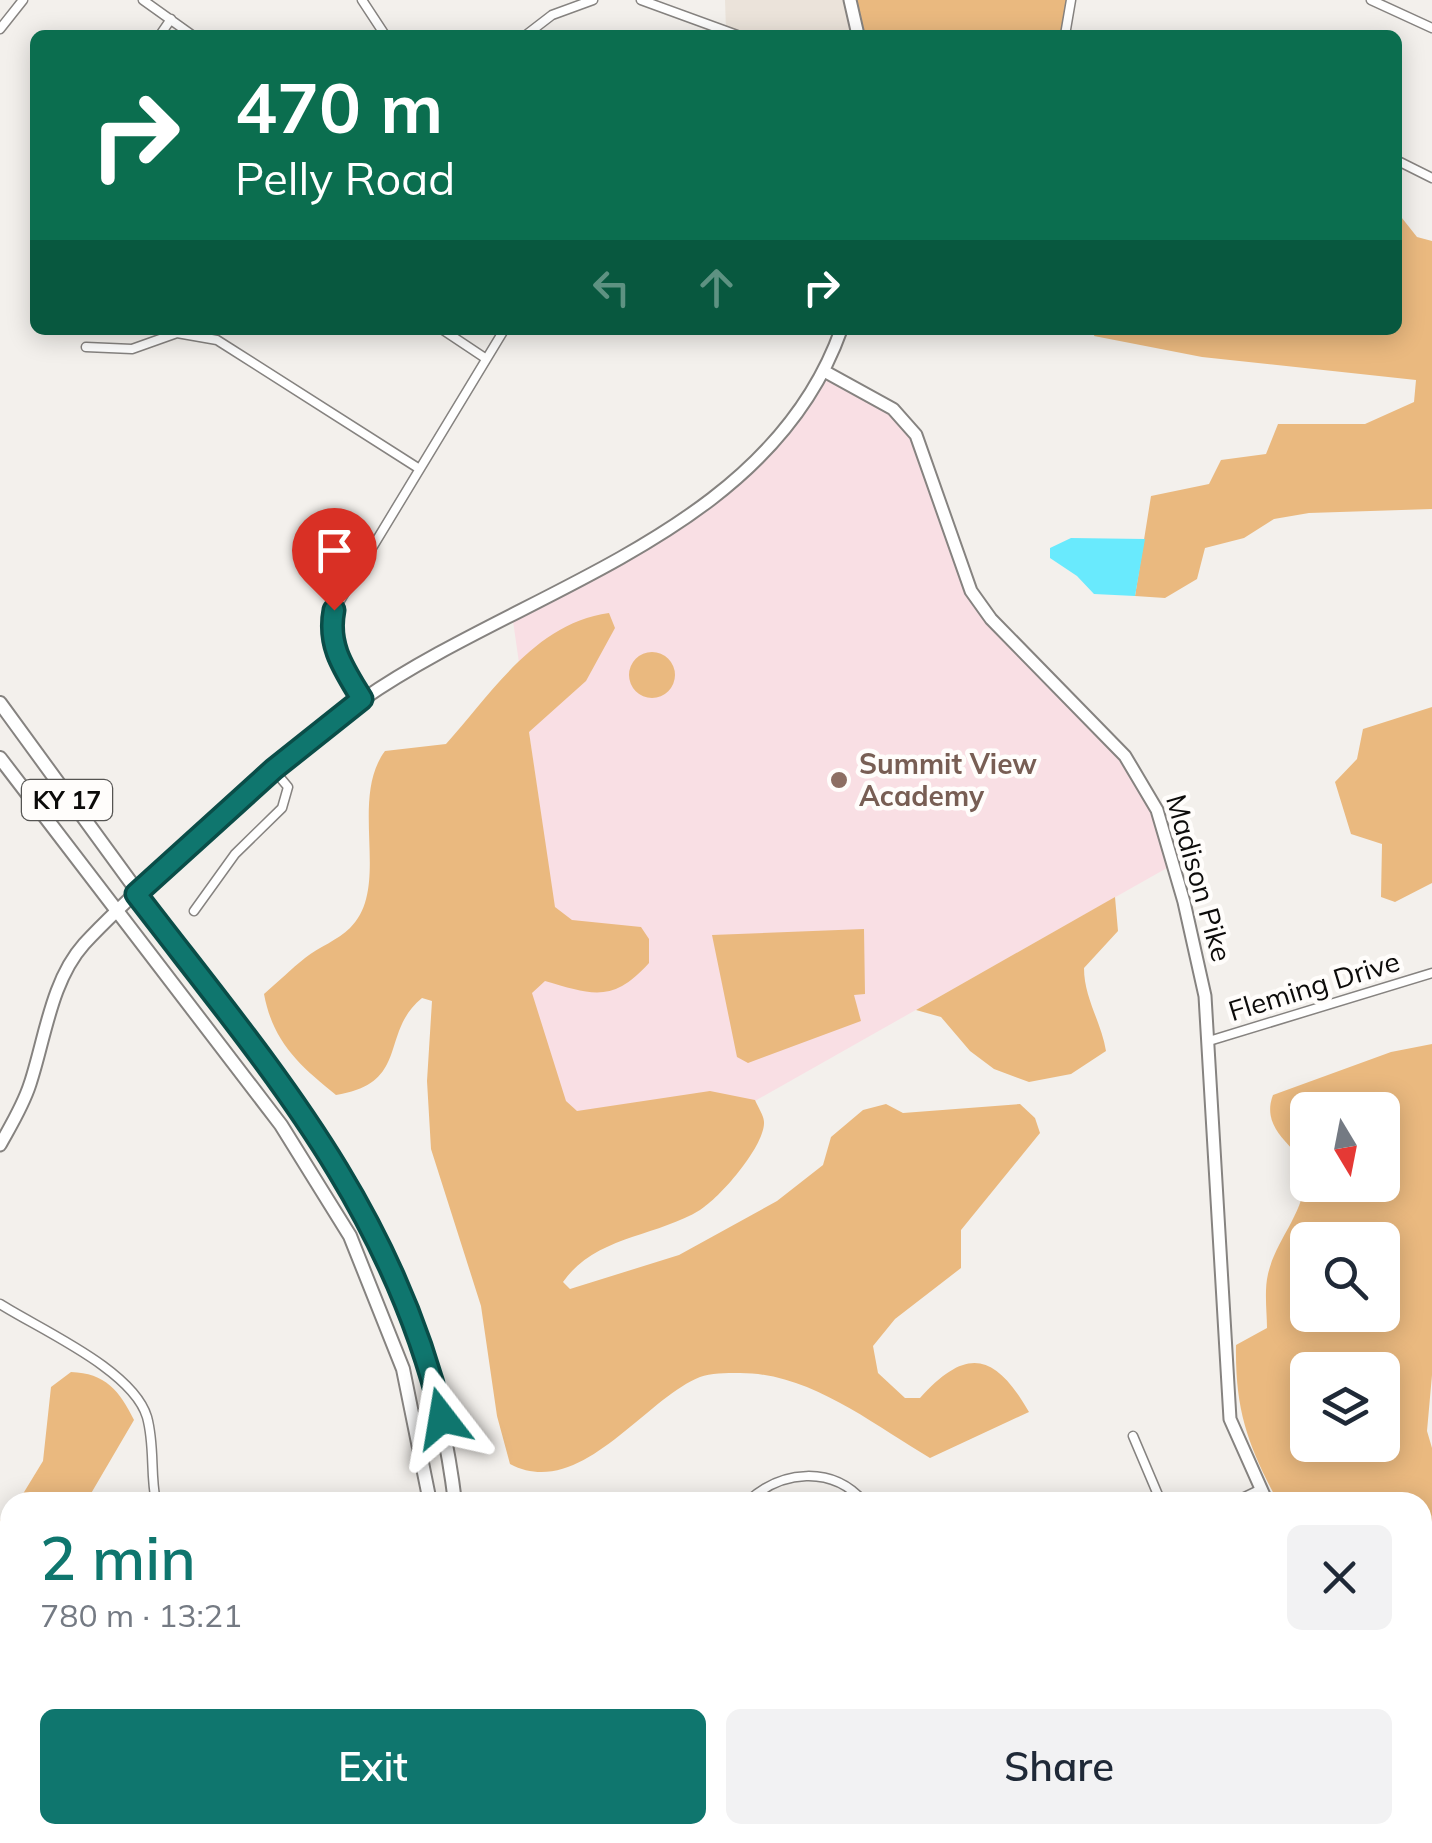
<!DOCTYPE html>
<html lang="en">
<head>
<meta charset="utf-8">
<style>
  :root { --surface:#fff; --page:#f2f2f3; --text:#1f2937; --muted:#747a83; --accent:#0f766e }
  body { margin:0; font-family:Mulish,sans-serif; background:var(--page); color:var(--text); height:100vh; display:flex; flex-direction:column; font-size:38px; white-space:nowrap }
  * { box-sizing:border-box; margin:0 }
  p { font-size:32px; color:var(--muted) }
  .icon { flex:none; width:55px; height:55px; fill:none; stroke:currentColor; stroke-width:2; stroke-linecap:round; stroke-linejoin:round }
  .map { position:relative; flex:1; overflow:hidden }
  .sheet { position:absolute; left:0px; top:1492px; width:1432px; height:352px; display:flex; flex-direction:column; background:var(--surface); border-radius:30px 30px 0 0; box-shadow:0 5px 25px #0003 }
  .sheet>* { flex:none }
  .hud { position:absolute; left:30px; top:30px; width:1372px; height:305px; border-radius:15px; box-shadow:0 5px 25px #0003; background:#0b6e4f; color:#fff; overflow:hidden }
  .needle { width:65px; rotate:170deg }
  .buttons { position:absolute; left:1290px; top:1092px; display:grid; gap:20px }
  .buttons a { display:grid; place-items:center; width:110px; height:110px; border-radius:15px; background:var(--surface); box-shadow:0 5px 25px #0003; font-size:50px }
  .pin { position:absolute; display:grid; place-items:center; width:85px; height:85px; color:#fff; margin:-102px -42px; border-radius:50% 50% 50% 0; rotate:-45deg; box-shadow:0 0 10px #0007 }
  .pin .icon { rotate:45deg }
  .me { position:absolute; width:110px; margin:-55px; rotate:346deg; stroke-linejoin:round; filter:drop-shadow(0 0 8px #0008) }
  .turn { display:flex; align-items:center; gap:35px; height:210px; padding:0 40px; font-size:45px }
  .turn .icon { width:130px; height:130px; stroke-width:2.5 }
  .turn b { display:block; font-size:70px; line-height:85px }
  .lanes { display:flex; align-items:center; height:95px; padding:0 40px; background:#0003; justify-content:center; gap:50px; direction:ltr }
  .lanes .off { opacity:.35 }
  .round { display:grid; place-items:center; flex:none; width:105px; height:105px; border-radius:15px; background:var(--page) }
  .overview { display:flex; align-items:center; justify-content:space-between; height:170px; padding:0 40px }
  h1 { font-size:60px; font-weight:600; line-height:75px; color:var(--accent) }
  .cta { display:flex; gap:20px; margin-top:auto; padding:20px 40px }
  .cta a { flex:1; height:115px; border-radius:15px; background:var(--accent); color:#fff; font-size:40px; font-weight:600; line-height:115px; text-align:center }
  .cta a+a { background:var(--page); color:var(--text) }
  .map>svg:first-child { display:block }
  .built { fill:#ebe3da }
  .education { fill:#f9dfe4 }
  .green { fill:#eab97f; fill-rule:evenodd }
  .water { fill:#69eafd }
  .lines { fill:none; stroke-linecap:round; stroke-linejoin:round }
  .street-casing { stroke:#868380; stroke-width:11 }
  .secondary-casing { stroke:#868380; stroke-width:15 }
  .primary-casing { stroke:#868380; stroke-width:16 }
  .street { stroke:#fff; stroke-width:8 }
  .secondary { stroke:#fff; stroke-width:11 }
  .primary { stroke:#fff; stroke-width:12 }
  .route-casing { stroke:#0a4d48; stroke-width:25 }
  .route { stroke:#0f766e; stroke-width:18 }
  .education-dot { fill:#8d6e63; stroke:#fffdfb; stroke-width:4 }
  .labels { text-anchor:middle; stroke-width:9; stroke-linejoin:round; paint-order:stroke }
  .shield { fill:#fffdfb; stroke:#555452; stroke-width:2.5 }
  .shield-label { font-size:25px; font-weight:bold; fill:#0c0b0a }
  .education-label { font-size:28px; font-weight:bold; fill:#785e54; stroke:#fffdfb; text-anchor:start }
  .street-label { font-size:28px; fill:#0c0b0a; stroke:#fffdfb }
</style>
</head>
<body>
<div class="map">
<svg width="1432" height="1843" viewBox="0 0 1432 1843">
  <rect width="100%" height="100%" fill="#f3f0ec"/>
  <path class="built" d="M725 0H850L858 35H737L726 31Z"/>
  <path class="education" d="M824 371 904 420 971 591 1138 772 1174 864 585 1197 517 984 561 955 512 614 630 551 726 488Z"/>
  <path class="green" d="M850 0H1071L1065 35H858Z
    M1398 213 1417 237 1432 241V509L1309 513 1274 519 1244 538 1205 548 1197 579 1165 598 1135 596 1151 496 1209 484 1221 460 1266 454 1278 424H1365L1414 402 1416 380 1202 357 1094 336 1096 330H1398Z
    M609 613 615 628 586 681 529 732 555 907 572 920 641 927 649 939V963C613 1003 593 995 545 981L532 993 566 1101 577 1111 710 1091 755 1100C758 1107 764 1116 764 1122 765 1146 720 1198 700 1210 656 1237 595 1236 563 1282L570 1289 679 1255 777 1201 823 1165 831 1137 863 1110 886 1104 903 1113 1020 1104 1035 1118 1040 1133 961 1230V1268L895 1319 873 1346 878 1373 905 1398H920C967 1346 995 1353 1029 1412L930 1458C872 1424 809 1372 738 1373 727 1373 710 1373 700 1377 643 1400 580 1501 510 1464L497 1416 481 1306 431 1149 427 1081 432 1001 422 998C379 1033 411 1083 336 1095 299 1065 273 1042 264 994 278 982 291 969 305 958 319 947 338 940 350 928 392 887 348 801 385 751L446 744C491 694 535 623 609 613Z
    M629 675a23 23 0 1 1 46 0a23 23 0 1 1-46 0Z
    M1432 707V883L1395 902 1381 897 1382 844 1351 834 1335 782 1357 759 1363 729Z
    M1115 897 1118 931 1084 968C1084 998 1101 1021 1106 1051L1071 1074 1029 1082 994 1069 970 1051 941 1017 916 1010Z
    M864 929 865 994 854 995 861 1021 748 1063 737 1057 712 935Z
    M1432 1044V1375L1427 1431 1432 1448V1730L1422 1717V1502H1278C1248 1445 1235 1411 1236 1345L1267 1328C1267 1312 1264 1291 1268 1274 1276 1239 1305 1213 1306 1174 1307 1150 1258 1134 1273 1095L1391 1052ZM1308 1110H1382V1185H1308ZM1308 1240H1382V1315H1308ZM1308 1370H1382V1445H1308Z
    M71 1372C105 1373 120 1391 134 1420L86 1502H18L43 1461 51 1387Z
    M10 1513V1835H43L28 1843H0V1520Z
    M469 1835H563L569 1843H467Z"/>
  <path class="water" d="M1071 538 1145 539 1135 596 1094 594 1077 576 1050 558V548Z"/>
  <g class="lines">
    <g class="street-casing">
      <path id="street" d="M143 0 192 35
        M362 0 385 35
        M641 0 737 35
        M1371 0 1432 28
        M0 29 23 0
        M160 35 171 19
        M526 35 552 15 593 0
        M1065 35 1071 0
        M1398 161 1432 178
        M443 330 485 358
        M86 347 132 349 177 333 217 340 418 468
        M362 699C344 669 327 646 335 609L504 330
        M194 911 235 854 282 808 288 787 273 769
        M1209 1041 1432 973
        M0 1304C41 1330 133 1370 147 1417 155 1446 150 1474 156 1502
        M1133 1436 1161 1502
        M747 1502C781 1470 832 1465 864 1502
        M1234 1502 1259 1490
        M1211 1835 1216 1843
        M1032 1843 1036 1835
        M1114 1843 1116 1835"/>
    </g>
    <g class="secondary-casing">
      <path id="secondary" d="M850 0 858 35
        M824 371 893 409 916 435 971 591 991 619 1125 756 1157 810 1184 902 1205 996 1230 1419 1267 1502
        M0 1145C11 1125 23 1106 30 1084 45 1039 51 981 84 944 119 906 160 871 199 835 251 788 304 740 362 700 523 588 768 535 841 330
        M1422 1730 1432 1745"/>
    </g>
    <g class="primary-casing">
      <path id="primary" d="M0 703 350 1183C406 1285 441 1387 455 1502
        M0 758 281 1125 350 1236 403 1369 430 1502
        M393 1843 396 1835
        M420 1843 423 1835"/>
    </g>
    <use href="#street" class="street"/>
    <use href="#secondary" class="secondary"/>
    <use href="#primary" class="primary"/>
  </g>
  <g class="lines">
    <g class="route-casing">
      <path id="route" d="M334 610C327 646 344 669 362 699L274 769 136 894C266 1064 391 1204 442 1418"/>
    </g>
    <use href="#route" class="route"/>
  </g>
  <circle class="education-dot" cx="839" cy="780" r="10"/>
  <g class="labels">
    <rect class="shield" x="22" y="780" width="90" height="40" rx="8"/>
    <g class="shield-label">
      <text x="67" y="809">KY 17</text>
    </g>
    <g class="education-label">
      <text x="859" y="774">Summit View<tspan x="859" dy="32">Academy</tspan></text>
    </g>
    <g class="street-label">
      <text transform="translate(1199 878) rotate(74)" y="10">Madison Pike</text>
      <text transform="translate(1314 986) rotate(-17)" y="10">Fleming Drive</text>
    </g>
  </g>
</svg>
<div class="buttons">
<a><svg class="needle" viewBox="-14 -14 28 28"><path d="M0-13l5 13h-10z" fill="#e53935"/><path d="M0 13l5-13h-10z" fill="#747a83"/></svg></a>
<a><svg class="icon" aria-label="search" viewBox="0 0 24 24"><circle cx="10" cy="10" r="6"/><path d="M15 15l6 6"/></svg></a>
<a><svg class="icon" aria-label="layers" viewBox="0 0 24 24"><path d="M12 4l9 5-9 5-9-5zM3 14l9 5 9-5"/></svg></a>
</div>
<div class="pin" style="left:334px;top:610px;background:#d93025"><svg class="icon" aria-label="arrive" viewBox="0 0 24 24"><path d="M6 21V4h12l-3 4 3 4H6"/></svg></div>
<svg class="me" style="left:442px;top:1418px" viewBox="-20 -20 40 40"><path d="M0-17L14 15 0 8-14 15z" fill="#0f766e" stroke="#fff" stroke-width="4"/></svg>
<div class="hud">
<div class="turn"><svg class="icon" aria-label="right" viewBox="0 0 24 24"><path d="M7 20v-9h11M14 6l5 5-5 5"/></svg><div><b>470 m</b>Pelly Road</div></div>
<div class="lanes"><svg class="icon off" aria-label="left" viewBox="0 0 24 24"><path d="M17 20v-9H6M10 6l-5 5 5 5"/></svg><svg class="icon off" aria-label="ahead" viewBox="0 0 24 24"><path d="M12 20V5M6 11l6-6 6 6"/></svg><svg class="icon" aria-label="right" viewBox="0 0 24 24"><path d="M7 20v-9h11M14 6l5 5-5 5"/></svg></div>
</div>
<section class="sheet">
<div class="overview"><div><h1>2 min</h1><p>780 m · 13:21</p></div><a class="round"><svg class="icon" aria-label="close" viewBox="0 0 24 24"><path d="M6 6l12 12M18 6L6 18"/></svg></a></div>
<div class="cta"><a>Exit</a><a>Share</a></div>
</section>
</div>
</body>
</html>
